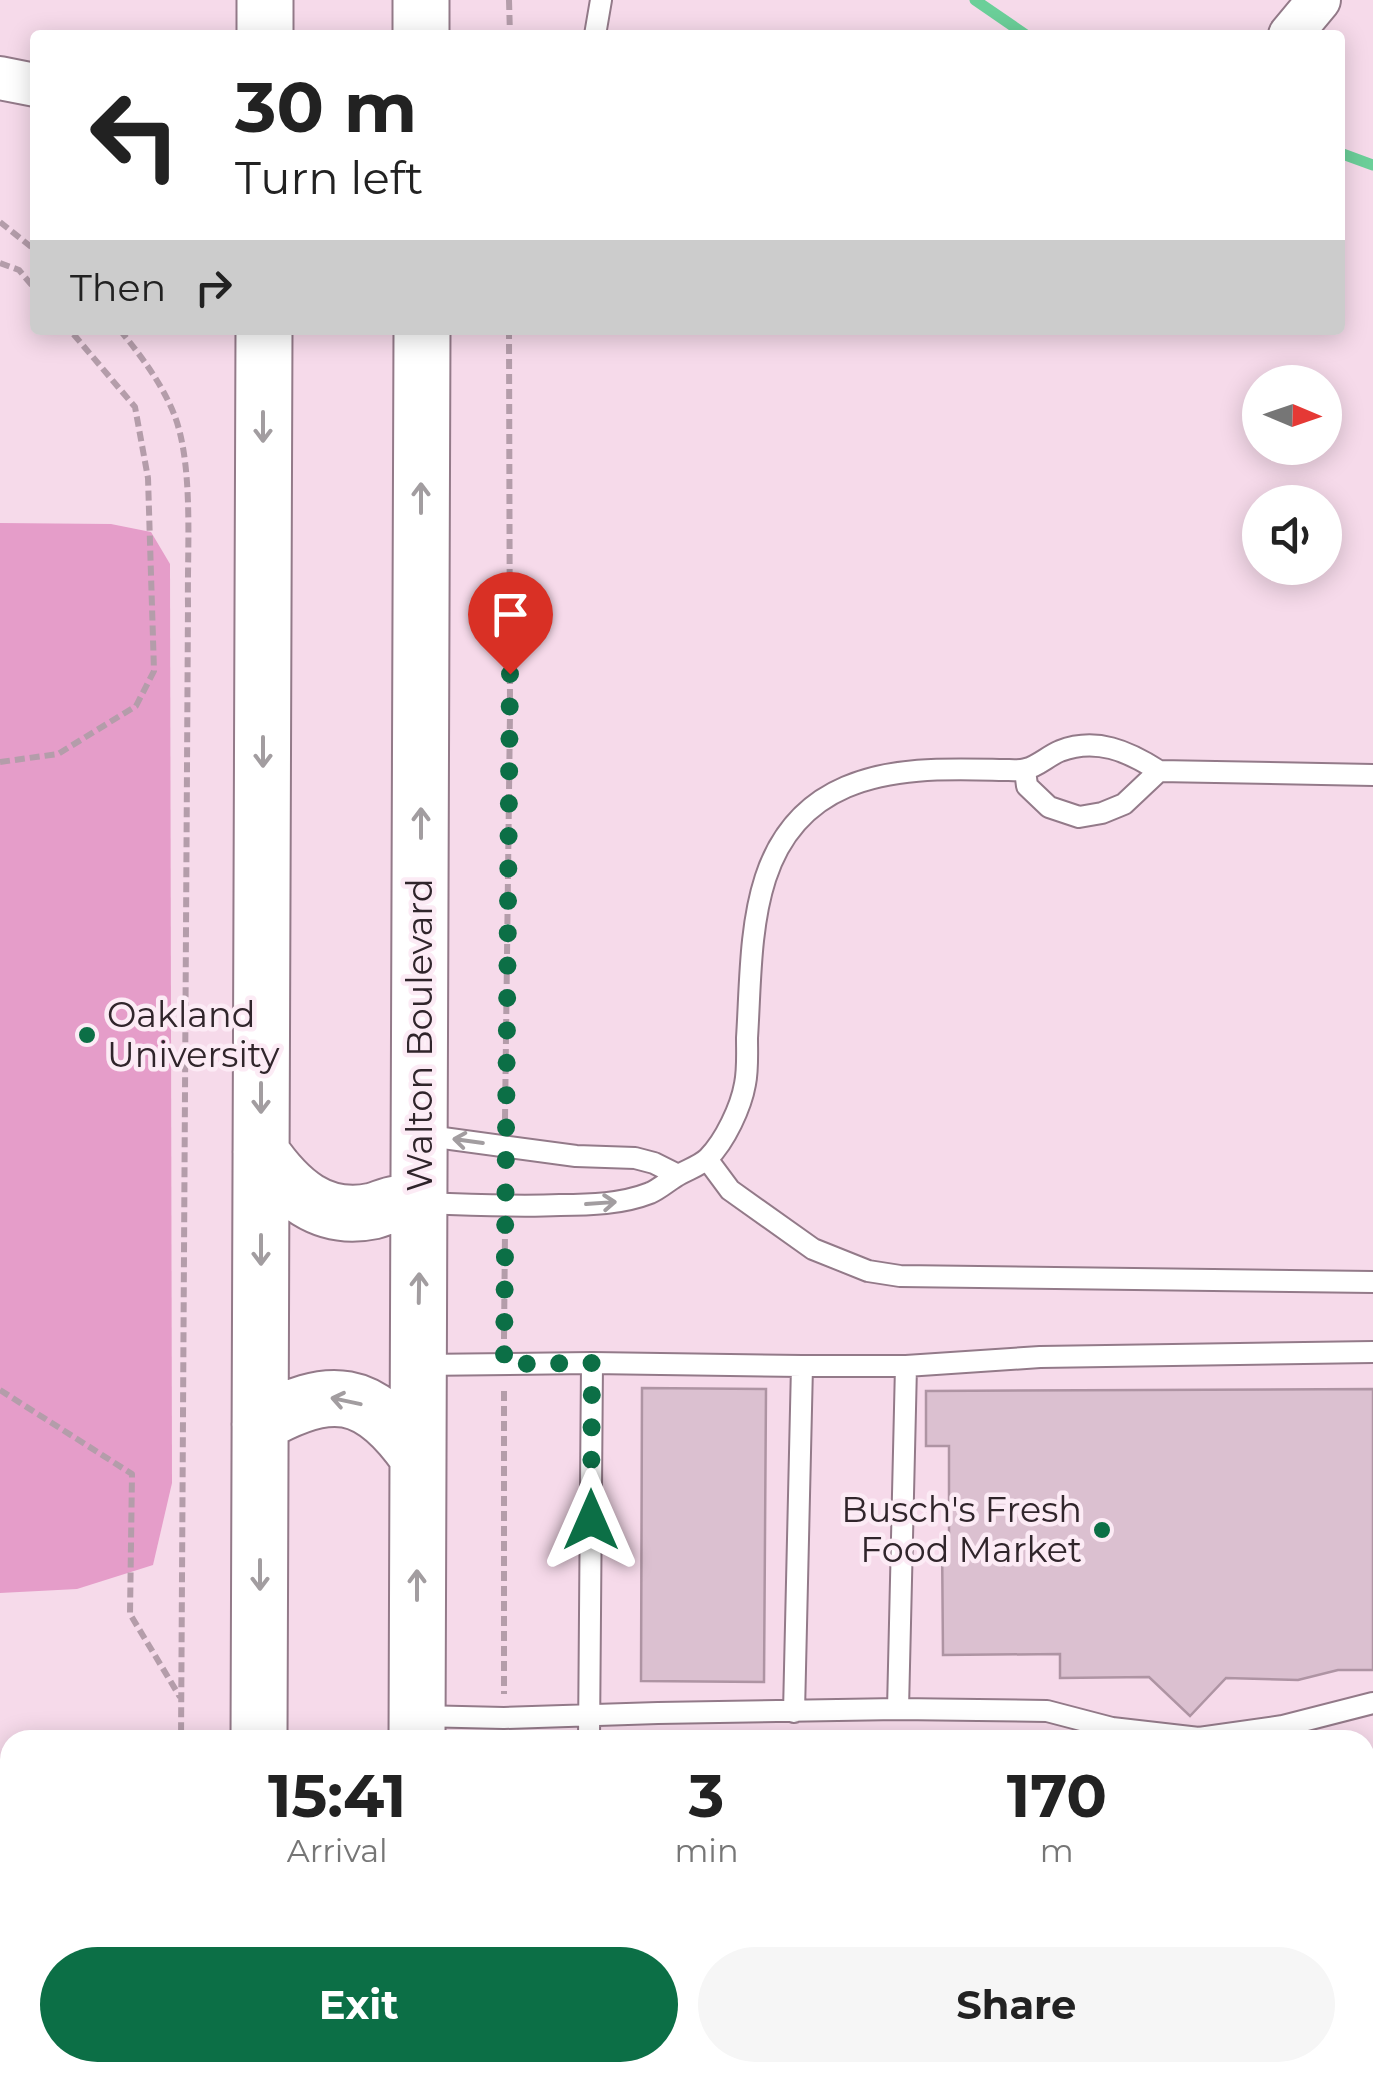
<!DOCTYPE html>
<html lang="en">
<head>
<meta charset="utf-8">
<style>
  :root { --surface:#fff; --page:#f6f6f6; --text:#222; --muted:#767676; --accent:#0c6f46 }
  body { margin:0; font-family:Montserrat,sans-serif; background:var(--page); color:var(--text); height:100vh; display:flex; flex-direction:column; font-size:38px; white-space:nowrap }
  * { box-sizing:border-box; margin:0 }
  p { font-size:32px; color:var(--muted) }
  .icon { flex:none; width:55px; height:55px; fill:none; stroke:currentColor; stroke-width:2; stroke-linecap:round; stroke-linejoin:round }
  .map { position:relative; flex:1; overflow:hidden }
  .details { position:absolute; left:0px; top:1730px; width:1375px; height:352px; display:flex; flex-direction:column; background:var(--surface); border-radius:30px 30px 0 0; box-shadow:0 5px 25px #0003 }
  .details>* { flex:none }
  .hud { position:absolute; left:30px; top:30px; width:1315px; height:305px; border-radius:10px; box-shadow:0 5px 25px #0003; background:#fff; color:var(--text); overflow:hidden }
  .needle { width:65px; rotate:92deg }
  .buttons { position:absolute; left:1242px; top:365px; display:grid; gap:20px }
  .buttons a { display:grid; place-items:center; width:100px; height:100px; border-radius:50%; background:var(--surface); box-shadow:0 5px 25px #0003; font-size:50px }
  .pin { position:absolute; display:grid; place-items:center; width:85px; height:85px; color:#fff; margin:-102px -42px; border-radius:50% 50% 50% 0; rotate:-45deg; box-shadow:0 0 10px #0007 }
  .pin .icon { rotate:45deg }
  .me { position:absolute; width:110px; margin:-55px; rotate:0deg; stroke-linejoin:round; filter:drop-shadow(0 0 8px #0008) }
  .turn { display:flex; align-items:center; gap:35px; height:210px; padding:0 40px; font-size:45px }
  .turn .icon { width:130px; height:130px; stroke-width:2.5 }
  .turn b { display:block; font-size:70px; line-height:85px }
  .then { display:flex; align-items:center; height:95px; padding:0 40px; background:#0003; gap:20px; font-size:38px }
  .eta { display:flex; justify-content:space-evenly; align-items:center; height:170px; text-align:center }
  .eta b { font-size:60px; font-weight:700; line-height:70px }
  .action { display:flex; gap:20px; margin-top:auto; padding:20px 40px }
  .action a { flex:1; height:115px; border-radius:60px; background:var(--accent); color:#fff; font-size:40px; font-weight:700; line-height:115px; text-align:center }
  .action a+a { background:var(--page); color:var(--text) }
  .map>svg:first-child { display:block }
  .green { fill:#e59dc9 }
  .lines { fill:none; stroke-linecap:round; stroke-linejoin:round }
  .stream { stroke:#6bcf99; stroke-width:11 }
  .building { fill:#dbc0d0; stroke:#ae94a3; stroke-width:2.5 }
  .service-casing { stroke:#937a89; stroke-width:24 }
  .minor-casing { stroke:#937a89; stroke-width:46 }
  .secondary-casing { stroke:#937a89; stroke-width:59 }
  .path { stroke:#b49daa; stroke-width:6; stroke-dasharray:10 5; stroke-linecap:butt }
  .service { stroke:#fff; stroke-width:20 }
  .minor { stroke:#fff; stroke-width:42 }
  .secondary { stroke:#fff; stroke-width:55 }
  .oneway { stroke:#a29da0 }
  .route { stroke:#0c6f46; stroke-width:18; stroke-dasharray:0 32.4 }
  .poi-dot { fill:#0c6f46; stroke:#fcebf5; stroke-width:4 }
  .labels { text-anchor:middle; stroke-width:9; stroke-linejoin:round; paint-order:stroke }
  .poi-label { font-size:35px; fill:#30252b; stroke:#fcebf5; text-anchor:start }
  .street-label { font-size:35px; fill:#30252b; stroke:#fcebf5 }
</style>
</head>
<body>
<div class="map">
<svg width="1373" height="2081" viewBox="0 0 1373 2081">
  <rect width="100%" height="100%" fill="#f6daea"/>
  <path class="green" d="M0 523 111 524 151 532 170 564 172 1483 153 1565 77 1589 0 1593Z"/>
  <g class="lines">
    <path class="stream" d="M975 0 1026 35
      M1340 153 1373 165"/>
  </g>
  <path class="building" d="M642 1388 766 1389 764 1682 641 1681Z
    M1373 1389V1670H1338L1298 1680 1226 1678 1190 1716 1149 1677 1060 1678V1654L943 1655 942 1537H949V1446H926V1391Z"/>
  <g class="lines">
    <g class="service-casing">
      <path id="service" d="M595 35 601 0
        M1025 770 1027 786 1049 807 1079 817 1102 813 1124 804 1159 771
        M421 1135 576 1156 635 1158 654 1163 678 1175
        M707 1159 730 1190 813 1249 868 1271 900 1276 1373 1282
        M424 1203C470 1205 515 1207 560 1205 590 1205 622 1204 650 1193 659 1189 667 1182 675 1177 686 1170 700 1166 708 1158 725 1141 741 1107 745 1084 748 1069 747 1053 747 1038 753 946 745 830 846 787 895 766 952 769 1004 770 1010 770 1020 771 1026 769 1038 766 1048 756 1060 751 1096 737 1128 751 1159 771L1373 775
        M420 1365 592 1363 802 1366
        M906 1366 1040 1357 1373 1352
        M794 1712 802 1366H906L898 1709
        M419 1716 504 1718 658 1713 898 1709 1047 1711 1112 1728 1199 1738 1283 1726 1373 1703
        M589 1740 592 1363
        M1365 2008H1373
        M603 2081 608 2076 846 2081
        M863 2081 908 2078 934 2081"/>
    </g>
    <g class="minor-casing">
      <path id="minor" d="M1290 35 1319 0
        M0 78 35 85"/>
    </g>
    <g class="secondary-casing">
      <path id="secondary" d="M265 35V0
        M421 35V0
        M261 1152C288 1191 321 1222 373 1211 381 1209 388 1205 396 1204 404 1203 412 1203 420 1203
        M260 1424C330 1384 369 1388 417 1456
        M259 1740 264 330
        M417 1740 422 330
        M257 2081V2072
        M417 2081V2072"/>
    </g>
    <path class="path" d="M509 0 510 35
      M0 222 35 250
      M0 263 19 270 35 289
      M120 330C141 356 161 382 174 414 194 465 187 548 188 605L181 1740
      M0 762 58 754 136 706 154 671 148 478 135 407 70 330
      M505 1119 510 712 509 330
      M504 1339 505 1231
      M0 1390 132 1474 130 1614 180 1697
      M504 1391V1694
      M179 2081V2072
      M502 2081V2072"/>
    <use href="#service" class="service"/>
    <use href="#minor" class="minor"/>
    <use href="#secondary" class="secondary"/>
  </g>
  <defs><path id="oneway-shaft" d="M-6 0H5M1.5-3L5.5 0L1.5 3" fill="none" stroke-width="1.6" stroke-linecap="round" stroke-linejoin="round" transform="scale(2.5)"/></defs>
  <g class="oneway">
    <use href="#oneway-shaft" transform="translate(263 427) rotate(90)"/>
    <use href="#oneway-shaft" transform="translate(421 498) rotate(-90)"/>
    <use href="#oneway-shaft" transform="translate(263 752) rotate(90)"/>
    <use href="#oneway-shaft" transform="translate(421 823) rotate(-90)"/>
    <use href="#oneway-shaft" transform="translate(261 1098) rotate(90)"/>
    <use href="#oneway-shaft" transform="translate(468 1141) rotate(-172)"/>
    <use href="#oneway-shaft" transform="translate(601 1203) rotate(-4)"/>
    <use href="#oneway-shaft" transform="translate(261 1250) rotate(90)"/>
    <use href="#oneway-shaft" transform="translate(419 1288) rotate(-89)"/>
    <use href="#oneway-shaft" transform="translate(346 1401) rotate(-168)"/>
    <use href="#oneway-shaft" transform="translate(260 1575) rotate(90)"/>
    <use href="#oneway-shaft" transform="translate(417 1585) rotate(-90)"/>
  </g>
  <g class="lines">
    <path class="route" d="M510 674 504 1364 592 1363 591 1520"/>
  </g>
  <g class="poi-dot">
    <circle cx="87" cy="1035" r="10"/>
    <circle cx="1102" cy="1530" r="10"/>
  </g>
  <g class="labels">
    <g class="poi-label">
      <text x="107" y="1027">Oakland<tspan x="107" dy="40">University</tspan></text>
      <text x="1082" y="1522" text-anchor="end">Busch's Fresh<tspan x="1082" dy="40">Food Market</tspan></text>
    </g>
    <g class="street-label">
      <text transform="translate(420 1035) rotate(-90)" y="12">Walton Boulevard</text>
    </g>
  </g>
</svg>
<div class="buttons">
<a><svg class="needle" viewBox="-14 -14 28 28"><path d="M0-13l5 13h-10z" fill="#e53935"/><path d="M0 13l5-13h-10z" fill="#767676"/></svg></a>
<a><svg class="icon" aria-label="sound" viewBox="0 0 24 24"><path d="M4 9h4l5-4v14l-5-4H4zM17 9q2 3 0 6"/></svg></a>
</div>
<div class="pin" style="left:510px;top:674px;background:#d93025"><svg class="icon" aria-label="arrive" viewBox="0 0 24 24"><path d="M6 21V4h12l-3 4 3 4H6"/></svg></div>
<svg class="me" style="left:591px;top:1520px" viewBox="-20 -20 40 40"><path d="M0-17L14 15 0 8-14 15z" fill="#0c6f46" stroke="#fff" stroke-width="4"/></svg>
<div class="hud">
<div class="turn"><svg class="icon" aria-label="left" viewBox="0 0 24 24"><path d="M17 20v-9H6M10 6l-5 5 5 5"/></svg><div><b>30 m</b>Turn left</div></div>
<div class="then">Then<svg class="icon" aria-label="right" viewBox="0 0 24 24"><path d="M7 20v-9h11M14 6l5 5-5 5"/></svg></div>
</div>
<section class="details">
<div class="eta">
<div><b>15:41</b><p>Arrival</p></div>
<div><b>3</b><p>min</p></div>
<div><b>170</b><p>m</p></div>
</div>
<div class="action"><a>Exit</a><a>Share</a></div>
</section>
</div>
</body>
</html>
